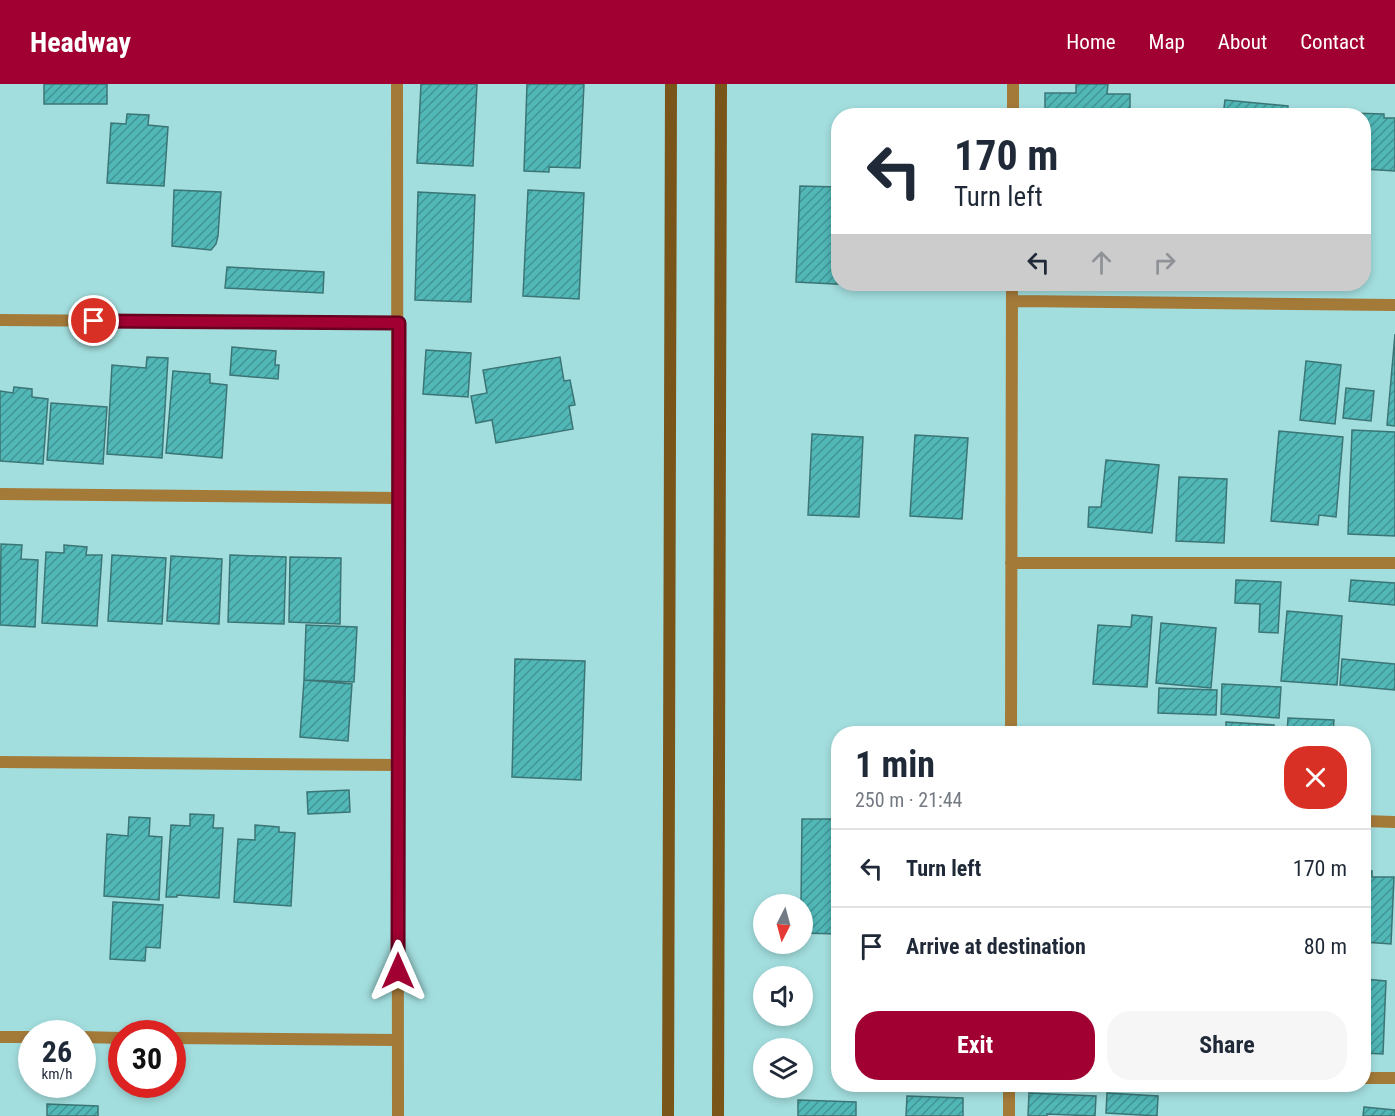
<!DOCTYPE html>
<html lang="en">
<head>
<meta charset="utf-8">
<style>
  :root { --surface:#fff; --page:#f6f6f7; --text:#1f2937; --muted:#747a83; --line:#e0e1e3; --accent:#a10132 }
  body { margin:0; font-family:"Roboto Condensed",sans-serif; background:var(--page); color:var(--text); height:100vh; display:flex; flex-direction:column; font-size:22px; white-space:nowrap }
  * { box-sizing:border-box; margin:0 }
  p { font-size:20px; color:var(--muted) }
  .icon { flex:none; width:33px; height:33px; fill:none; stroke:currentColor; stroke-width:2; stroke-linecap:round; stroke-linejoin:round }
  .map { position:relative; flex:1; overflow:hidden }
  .side { position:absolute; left:831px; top:642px; width:540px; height:366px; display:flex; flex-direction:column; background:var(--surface); border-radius:24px; box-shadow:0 3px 9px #0003 }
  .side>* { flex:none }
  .guide { position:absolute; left:831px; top:24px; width:540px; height:183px; border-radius:24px; box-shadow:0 3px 9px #0003; background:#fff; color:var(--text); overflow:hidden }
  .needle { width:39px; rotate:186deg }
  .controls { position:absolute; left:753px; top:810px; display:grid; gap:12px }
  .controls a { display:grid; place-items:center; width:60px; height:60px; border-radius:50%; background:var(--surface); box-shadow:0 3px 9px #0003; font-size:30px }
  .speed { position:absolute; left:18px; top:936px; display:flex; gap:12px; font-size:30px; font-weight:700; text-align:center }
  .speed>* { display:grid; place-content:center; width:78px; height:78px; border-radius:50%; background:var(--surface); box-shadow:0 3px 9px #0003; line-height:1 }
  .speed small { font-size:15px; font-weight:400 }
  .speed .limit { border:9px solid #d22; background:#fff; color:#111 }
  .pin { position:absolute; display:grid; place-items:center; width:51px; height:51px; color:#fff; margin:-26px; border:3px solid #fff; border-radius:50%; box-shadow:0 2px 6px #0007 }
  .me { position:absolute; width:66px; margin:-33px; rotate:0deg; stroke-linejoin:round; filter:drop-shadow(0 0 4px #0008) }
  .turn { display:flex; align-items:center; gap:21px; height:126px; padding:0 24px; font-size:27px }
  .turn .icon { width:78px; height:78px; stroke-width:2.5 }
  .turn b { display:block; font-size:42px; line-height:51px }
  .lanes { display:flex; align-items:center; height:57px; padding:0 24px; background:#0003; justify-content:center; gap:30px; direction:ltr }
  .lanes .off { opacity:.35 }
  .round { display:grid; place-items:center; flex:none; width:63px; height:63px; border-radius:24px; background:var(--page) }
  .headline { display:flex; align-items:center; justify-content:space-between; height:102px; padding:0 24px }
  h1 { font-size:36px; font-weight:700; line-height:45px }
  .action { display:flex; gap:12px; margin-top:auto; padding:12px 24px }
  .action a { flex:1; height:69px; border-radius:24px; background:var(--accent); color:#fff; font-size:24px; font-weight:700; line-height:69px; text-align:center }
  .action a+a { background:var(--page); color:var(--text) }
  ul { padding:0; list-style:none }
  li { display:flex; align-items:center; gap:18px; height:78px; padding:0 24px; border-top:2px solid var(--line) }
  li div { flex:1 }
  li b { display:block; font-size:22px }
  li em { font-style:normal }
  header { display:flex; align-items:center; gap:36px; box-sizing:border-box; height:84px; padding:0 30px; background:var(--accent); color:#fff }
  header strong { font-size:28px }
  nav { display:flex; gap:33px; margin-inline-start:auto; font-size:21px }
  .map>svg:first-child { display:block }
  .building { fill:url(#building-hatch); stroke:#3c7575; stroke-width:1.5 }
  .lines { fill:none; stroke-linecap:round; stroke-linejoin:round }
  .street { stroke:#a47a39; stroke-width:12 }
  .secondary { stroke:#7a5519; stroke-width:12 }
  .route-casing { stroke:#690120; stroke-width:15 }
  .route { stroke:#a10132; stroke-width:10 }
</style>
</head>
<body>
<header>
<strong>Headway</strong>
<nav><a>Home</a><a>Map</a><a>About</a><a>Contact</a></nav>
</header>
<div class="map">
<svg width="1395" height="1032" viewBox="0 0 1395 1032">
  <defs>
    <pattern id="building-hatch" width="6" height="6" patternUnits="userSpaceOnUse" patternTransform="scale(1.5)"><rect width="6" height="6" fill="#51b7b7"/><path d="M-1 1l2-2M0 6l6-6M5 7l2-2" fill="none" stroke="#429595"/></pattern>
  </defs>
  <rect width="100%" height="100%" fill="#a3dede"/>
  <path class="building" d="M44 0H107V20H44Z
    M421 0H477L473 82 417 79Z
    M527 0H584L580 84 549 83V88L524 87Z
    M1076 0H1108L1107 10H1130V32H1045V9H1076Z
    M1225 16 1288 22 1287 32H1223Z
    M1349 29 1384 30V34H1395V87L1364 85V32H1349Z
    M127 30 149 31 148 41 168 43 164 102 107 99 111 39 126 40Z
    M800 102 838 103V200L854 201 796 198Z
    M174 106 221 108 218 152 216 160 211 166 172 162Z
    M528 106 584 109 579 215 523 212Z
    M418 108 475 111 471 218 415 216Z
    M227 183 324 188 323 209 225 204Z
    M1395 250V342L1387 341Z
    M232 263 276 267 275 281H279L278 295 230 291Z
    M426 266 471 269 468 313 423 310Z
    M147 273 168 274 162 374 107 370 112 281 146 284Z
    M560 273 564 297 570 296 575 321 569 322 573 345 496 359 492 336 476 339 471 312 487 309 483 286Z
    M1306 277 1341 281 1335 340 1300 336Z
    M173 287 210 290V299L227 301 222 374 166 369Z
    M14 303 32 305V313L48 315 43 380 0 377V307L13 309Z
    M1346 304 1374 307 1371 337 1343 334Z
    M51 319 107 323 103 380 47 376Z
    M1352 346 1395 348V452L1348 450Z
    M1279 347 1343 353 1336 433 1319 431 1318 441 1271 437Z
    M812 350 863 353 859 433 808 431Z
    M915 351 968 354 962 435 910 432Z
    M1106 376 1159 381 1152 449 1088 443 1089 423H1101Z
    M1179 393 1227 395 1224 459 1176 457Z
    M1 460 22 461 21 475 38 476 35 543 0 541Z
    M64 461 87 463 86 471H102L97 542 42 539 46 468 64 469Z
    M112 471 166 474 162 540 108 537Z
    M230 471 286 473 284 540 228 538Z
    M171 472 222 475 219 540 167 537Z
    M290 473 341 474 340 540 289 538Z
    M1236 496 1281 498 1278 549 1259 548 1260 520 1235 519Z
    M1351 496 1395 499V521L1349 517Z
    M1287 527 1342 532 1337 601 1281 597Z
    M1132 531 1152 533 1147 603 1093 600 1098 541 1131 543Z
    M1161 539 1216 544 1211 604 1156 599Z
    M306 541 357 543 354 598 304 596Z
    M515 575 585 577 581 696 512 693Z
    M1342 575 1395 580V606L1340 601Z
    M304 596 352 600 348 657 300 653Z
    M1222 600 1281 603 1279 634 1221 630Z
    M1159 604 1217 606 1216 631 1158 629Z
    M1288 634 1334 636 1333 650H1287Z
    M1226 638 1274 641V650H1226Z
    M349 706 350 728 308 730 307 708Z
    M190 730 214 731 213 744H223L219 814 177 811V813H166L171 741 190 742Z
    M129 733 150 734 149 752 162 753 159 816 104 812 107 750 128 752Z
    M802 735H838V850L802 849V820H801Z
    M255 741 279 743V748L295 749 291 822 234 818 238 755 255 756Z
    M1364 786 1372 787V793H1394L1391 860 1364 858Z
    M113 818 163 821 160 864 146 863 145 877 110 875Z
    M1364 895 1386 897 1383 970 1364 969Z
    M1029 1009 1096 1012 1095 1032 1047 1030V1032H1028Z
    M1107 1009 1158 1012 1157 1032 1106 1029Z
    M907 1012 963 1014V1032H906Z
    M798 1016 856 1018V1032H798Z
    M47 1020 98 1022V1032H47Z
    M1364 1023 1395 1026V1032H1363Z"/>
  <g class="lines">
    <path class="street" d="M397 0 398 1032
      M1013 32V0
      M1012 217 1395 221
      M0 236 399 239
      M0 410 398 414
      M1011 479H1395
      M1011 650 1012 200
      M0 678 398 681
      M1364 737 1395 738
      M0 953H32
      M82 953 122 954
      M172 954 398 956
      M1364 994H1395
      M1009 1032V1000"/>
    <path class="secondary" d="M668 1032 671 0
      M718 1032 721 0"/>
  </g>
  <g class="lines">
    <g class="route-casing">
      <path id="route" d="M94 237 399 239 398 887"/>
    </g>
    <use href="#route" class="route"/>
  </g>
</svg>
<div class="controls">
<a><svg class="needle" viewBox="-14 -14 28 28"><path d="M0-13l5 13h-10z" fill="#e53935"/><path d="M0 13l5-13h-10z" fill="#747a83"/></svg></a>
<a><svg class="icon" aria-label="sound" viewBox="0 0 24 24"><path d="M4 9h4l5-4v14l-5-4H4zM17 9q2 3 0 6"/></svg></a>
<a><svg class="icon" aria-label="layers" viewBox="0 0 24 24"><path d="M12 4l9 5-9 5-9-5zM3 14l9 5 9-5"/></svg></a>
</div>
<div class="speed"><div>26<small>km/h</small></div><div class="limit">30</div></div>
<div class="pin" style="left:94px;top:237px;background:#d93025"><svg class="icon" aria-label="arrive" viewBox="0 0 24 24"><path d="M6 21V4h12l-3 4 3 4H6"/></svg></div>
<svg class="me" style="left:398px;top:887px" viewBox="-20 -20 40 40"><path d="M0-17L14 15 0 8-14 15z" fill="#a10132" stroke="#fff" stroke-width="4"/></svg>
<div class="guide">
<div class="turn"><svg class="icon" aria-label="left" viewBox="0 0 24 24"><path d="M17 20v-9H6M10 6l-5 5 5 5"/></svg><div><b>170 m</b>Turn left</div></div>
<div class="lanes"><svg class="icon" aria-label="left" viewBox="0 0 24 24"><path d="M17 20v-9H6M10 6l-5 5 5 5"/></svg><svg class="icon off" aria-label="ahead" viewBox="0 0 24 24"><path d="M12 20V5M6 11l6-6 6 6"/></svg><svg class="icon off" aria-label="right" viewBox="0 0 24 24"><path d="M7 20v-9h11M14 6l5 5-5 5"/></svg></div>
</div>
<section class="side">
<div class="headline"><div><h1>1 min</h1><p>250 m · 21:44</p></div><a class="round" style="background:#d93025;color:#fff"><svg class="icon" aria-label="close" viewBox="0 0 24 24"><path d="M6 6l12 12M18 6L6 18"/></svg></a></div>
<ul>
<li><svg class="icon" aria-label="left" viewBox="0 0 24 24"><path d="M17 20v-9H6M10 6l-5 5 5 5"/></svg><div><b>Turn left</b></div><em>170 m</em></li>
<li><svg class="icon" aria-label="arrive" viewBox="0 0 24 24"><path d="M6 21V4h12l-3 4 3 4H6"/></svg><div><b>Arrive at destination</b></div><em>80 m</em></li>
</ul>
<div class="action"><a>Exit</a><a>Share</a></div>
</section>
</div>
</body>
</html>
